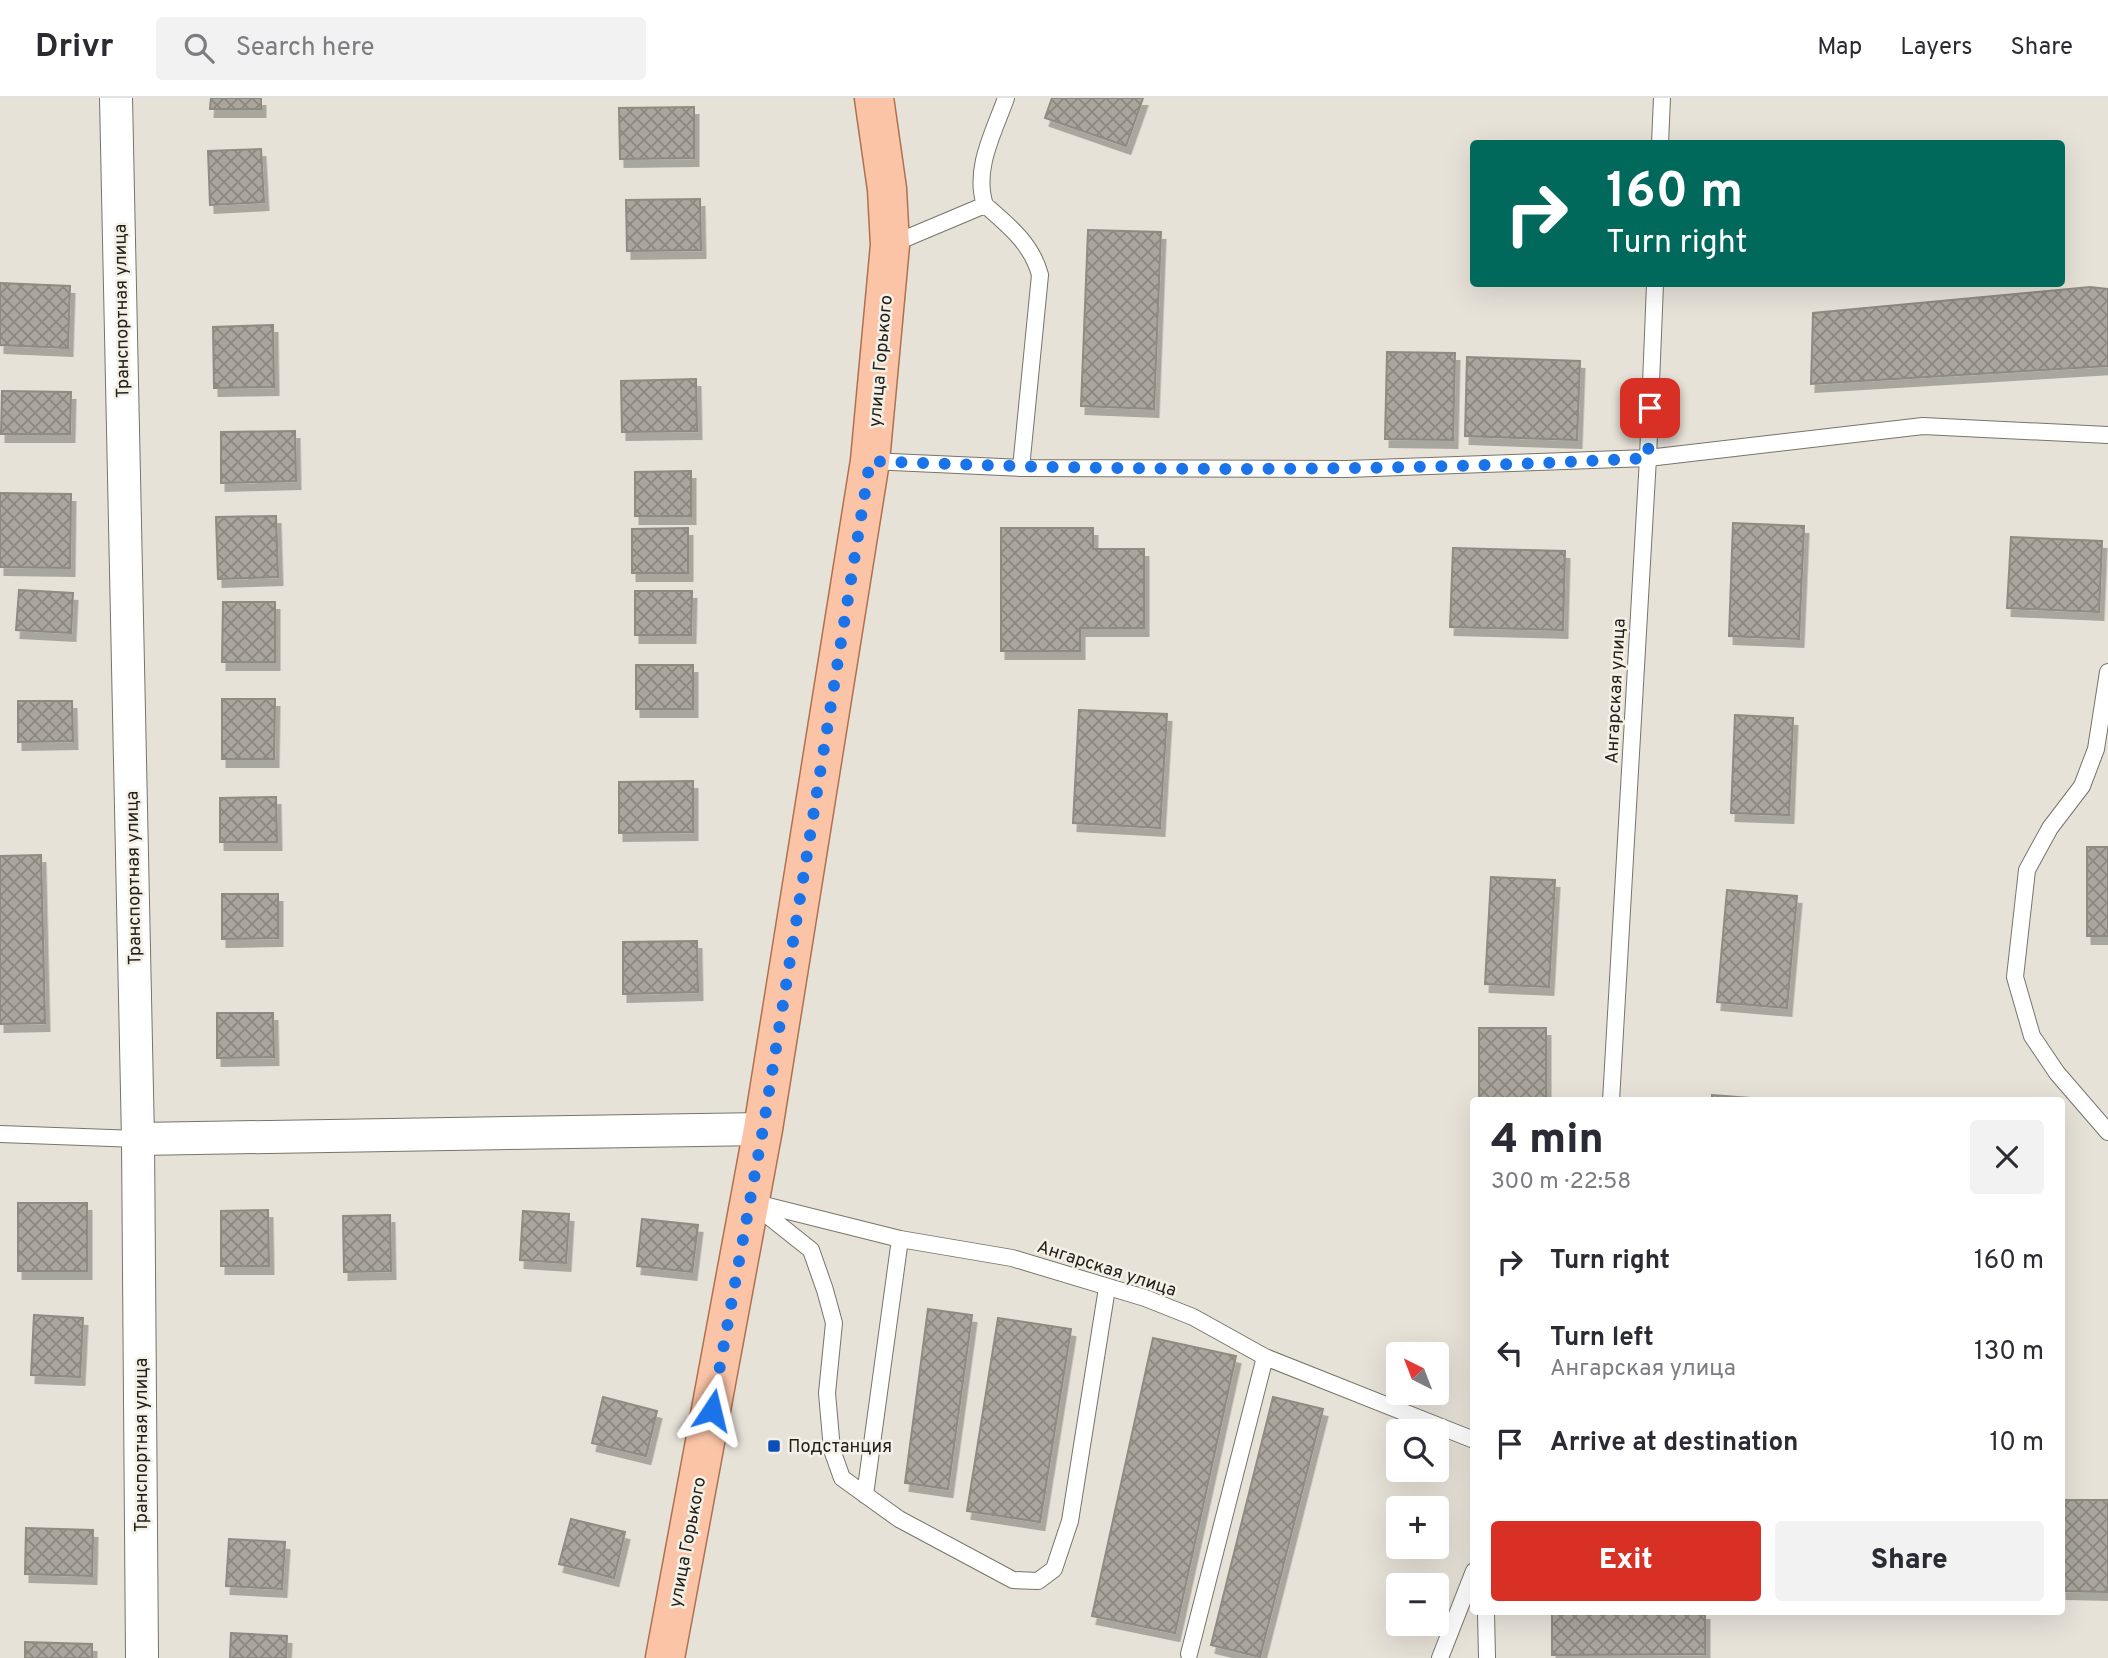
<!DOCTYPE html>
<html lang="en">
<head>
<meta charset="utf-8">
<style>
  :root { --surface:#fff; --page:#f2f2f3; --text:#2b2b33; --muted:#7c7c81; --line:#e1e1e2; --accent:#d93025 }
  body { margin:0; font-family:Overpass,sans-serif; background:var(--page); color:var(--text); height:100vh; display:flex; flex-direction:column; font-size:26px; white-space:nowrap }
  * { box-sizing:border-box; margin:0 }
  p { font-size:23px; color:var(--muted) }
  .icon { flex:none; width:38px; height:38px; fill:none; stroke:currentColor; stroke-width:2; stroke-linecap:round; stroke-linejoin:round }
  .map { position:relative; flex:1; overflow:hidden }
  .sheet { position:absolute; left:1470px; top:999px; width:595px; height:518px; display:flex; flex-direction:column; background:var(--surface); border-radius:7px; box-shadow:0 7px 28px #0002 }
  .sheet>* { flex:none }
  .guide { position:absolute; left:1470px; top:42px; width:595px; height:147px; border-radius:7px; box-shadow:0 7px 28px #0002; background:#00695c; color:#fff; overflow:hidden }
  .needle { width:46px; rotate:318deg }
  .controls { position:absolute; left:1386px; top:1244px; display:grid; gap:14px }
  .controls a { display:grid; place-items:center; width:63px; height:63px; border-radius:7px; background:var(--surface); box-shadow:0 7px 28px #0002; font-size:35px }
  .pin { position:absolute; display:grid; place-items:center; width:60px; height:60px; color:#fff; margin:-30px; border-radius:14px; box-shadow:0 4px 10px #0006 }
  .me { position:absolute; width:77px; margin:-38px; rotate:10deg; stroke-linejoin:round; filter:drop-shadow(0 0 5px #0008) }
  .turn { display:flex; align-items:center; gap:24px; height:147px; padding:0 21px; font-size:32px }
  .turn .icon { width:91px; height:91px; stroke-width:2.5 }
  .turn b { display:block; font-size:49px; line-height:60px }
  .round { display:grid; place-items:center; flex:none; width:74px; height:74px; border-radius:7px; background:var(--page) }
  .summary { display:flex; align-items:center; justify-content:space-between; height:119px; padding:0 21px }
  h1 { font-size:42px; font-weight:800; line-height:52px }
  .action { display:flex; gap:14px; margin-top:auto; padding:14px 21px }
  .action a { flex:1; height:80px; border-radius:7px; background:var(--accent); color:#fff; font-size:28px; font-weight:800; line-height:80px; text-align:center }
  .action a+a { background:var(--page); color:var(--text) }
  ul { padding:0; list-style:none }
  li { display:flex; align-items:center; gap:21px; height:91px; padding:0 21px }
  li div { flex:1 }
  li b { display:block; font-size:26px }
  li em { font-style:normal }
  header { display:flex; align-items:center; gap:42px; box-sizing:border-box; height:98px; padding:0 35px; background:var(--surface); border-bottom:2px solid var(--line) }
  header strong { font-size:33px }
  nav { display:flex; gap:38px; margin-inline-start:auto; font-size:24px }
  .search { width:490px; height:63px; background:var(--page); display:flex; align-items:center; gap:18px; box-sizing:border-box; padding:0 24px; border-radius:7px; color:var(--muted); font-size:26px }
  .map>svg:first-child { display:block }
  .building { fill:url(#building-cross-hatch); stroke:#908b81; stroke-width:2; filter:url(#shadow) }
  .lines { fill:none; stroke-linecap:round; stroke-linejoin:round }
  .lane-casing { stroke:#78746a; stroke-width:18 }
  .street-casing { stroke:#78746a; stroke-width:34 }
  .primary-casing { stroke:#ad7150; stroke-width:41 }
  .lane { stroke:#fff; stroke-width:16 }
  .street { stroke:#fff; stroke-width:32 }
  .primary { stroke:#fbc4a7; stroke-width:38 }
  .route { stroke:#1a73e8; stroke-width:12; stroke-dasharray:0 21.6 }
  .poi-dot { fill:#0e4eb9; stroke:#f5f0e5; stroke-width:2.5 }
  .labels { text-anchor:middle; stroke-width:5; stroke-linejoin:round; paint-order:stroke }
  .street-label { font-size:18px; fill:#21201c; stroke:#f5f0e5 }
  .poi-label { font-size:18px; fill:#21201c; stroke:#f5f0e5; text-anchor:start }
</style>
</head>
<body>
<header>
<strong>Drivr</strong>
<div class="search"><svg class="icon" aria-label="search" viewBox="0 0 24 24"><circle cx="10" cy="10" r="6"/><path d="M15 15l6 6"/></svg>Search here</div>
<nav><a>Map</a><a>Layers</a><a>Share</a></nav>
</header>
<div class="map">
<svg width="2108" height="1560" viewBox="0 0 2108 1560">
  <defs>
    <pattern id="building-cross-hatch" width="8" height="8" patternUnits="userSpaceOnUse" patternTransform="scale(1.75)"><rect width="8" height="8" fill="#aba69d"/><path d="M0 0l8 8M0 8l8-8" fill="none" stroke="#8b877f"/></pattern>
    <filter id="shadow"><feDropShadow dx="4.5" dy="8" stdDeviation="0" flood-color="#0004"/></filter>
  </defs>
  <rect width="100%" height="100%" fill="#e7e2d8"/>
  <path class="building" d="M211 0H261V11H210Z
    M1052 0H1143L1126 48 1045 20Z
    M694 9V60L620 61 619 10Z
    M261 51 264 104 210 107 208 53Z
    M700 101 701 152 627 153 626 102Z
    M1088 132 1161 134 1154 311 1081 308Z
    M0 185 70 188 68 250 0 247Z
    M2090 189 2108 191V268L1811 286 1813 215Z
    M273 227 274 289 214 290 213 229Z
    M1387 254 1455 255 1453 342 1385 341Z
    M1467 259 1580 263 1577 342 1465 338Z
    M696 281 697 333 622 334 621 283Z
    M2 293 71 294 70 336H1Z
    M295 333 296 383 221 385V334Z
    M691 373V418H635V374Z
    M0 395 71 396 70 470 0 469Z
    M276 418 278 479 218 481 216 419Z
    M1733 425 1804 428 1799 541 1729 538Z
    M688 430V475H632V431Z
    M1001 430H1093V451H1144V530H1080V553H1001Z
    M2011 439 2102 443 2099 514 2007 510Z
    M1453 450 1565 453 1563 532 1450 529Z
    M19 492 73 495 71 535 16 532Z
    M635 493H692L691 537H635Z
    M223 504H275V564H222Z
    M636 567H693V611H636Z
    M222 601H275L274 661H222Z
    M18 603H72L73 643 18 644Z
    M1079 612 1167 616 1160 730 1073 725Z
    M1735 617 1793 620 1789 717 1731 715Z
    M693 683V734L619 735V684Z
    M276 699 277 744H220V700Z
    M2087 749H2108V838H2087Z
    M41 757 45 925 0 926V758Z
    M1491 779 1555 782 1549 889 1485 886Z
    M1727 792 1797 798 1787 910 1717 904Z
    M222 796H278V840L222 841Z
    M697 843 698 894 623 896V844Z
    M217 915H273L274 959 217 960Z
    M1479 930H1546V1003H1479Z
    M1712 997 1790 1003H1712Z
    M18 1105H87V1173H18Z
    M268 1112 269 1168H221V1113Z
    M523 1113 569 1116 566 1165 520 1162Z
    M390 1117 391 1173 344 1174 343 1118Z
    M642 1121 698 1127 692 1174 637 1168Z
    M928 1211 972 1217 948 1391 905 1385Z
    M34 1217 83 1220 80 1279 31 1277Z
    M998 1220 1071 1231 1040 1424 967 1413Z
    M1153 1240 1236 1258 1175 1535 1092 1518Z
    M603 1299 657 1313 646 1358 592 1345Z
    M1273 1299 1323 1311 1260 1559 1211 1547Z
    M2062 1402H2108V1494L2062 1493Z
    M571 1421 625 1434 614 1480 559 1466Z
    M26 1430 93 1432 92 1478 25 1476Z
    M229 1441 285 1444 282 1491 226 1488Z
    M1552 1514H1705V1556L1552 1557Z
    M231 1535 287 1538 286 1560H230Z
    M25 1544 92 1546V1560H25Z"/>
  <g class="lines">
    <g class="lane-casing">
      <path id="lane" d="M1660 46 1662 0
        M985 107C1008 127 1032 146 1040 177L1021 370
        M890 147 985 107C973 71 994 34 1006 0
        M870 363 1021 370 1347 371 1648 360 1923 328 2108 337
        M2108 574 2096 651 2082 688 2050 730 2027 772 2015 879 2032 938 2057 975 2108 1034
        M1611 1003 1648 360 1655 186
        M0 1036 138 1041
        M752 1105 811 1152 825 1192 834 1225 827 1295 832 1352 842 1380 899 1421 1013 1482 1038 1483 1054 1471 1070 1423 1107 1190
        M756 1105 900 1141 1012 1160 1145 1200 1193 1219 1265 1259 1474 1342
        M865 1397 900 1141
        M1486 1514 1487 1560
        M1189 1556 1265 1259
        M1440 1560 1474 1473"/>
    </g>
    <g class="street-casing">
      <path id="street" d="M116 0 138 1041 142 1560
        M138 1041 763 1031"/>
    </g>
    <g class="primary-casing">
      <path id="primary" d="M665 1560 763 1031 870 363 890 147 887 91 874 0"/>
    </g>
    <use href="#lane" class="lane"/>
    <use href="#street" class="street"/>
    <use href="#primary" class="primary"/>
  </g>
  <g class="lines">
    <path class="route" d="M712 1312 763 1031 870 363C1129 374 1389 374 1648 360L1650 310"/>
  </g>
  <rect class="poi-dot" x="767" y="1341" width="14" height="14" rx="3.5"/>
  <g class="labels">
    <g class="street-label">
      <text transform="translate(121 213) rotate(-91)" y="6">Транспортная улица</text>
      <text transform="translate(880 263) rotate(-85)" y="6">улица Горького</text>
      <text transform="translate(1615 593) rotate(-87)" y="6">Ангарская улица</text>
      <text transform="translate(133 780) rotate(-91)" y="6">Транспортная улица</text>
      <text transform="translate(1107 1170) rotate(18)" y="6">Ангарская улица</text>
      <text transform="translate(141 1347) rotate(-90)" y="6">Транспортная улица</text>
      <text transform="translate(687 1444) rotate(-79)" y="6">улица Горького</text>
    </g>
    <g class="poi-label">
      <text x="788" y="1354">Подстанция</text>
    </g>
  </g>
</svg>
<div class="controls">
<a><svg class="needle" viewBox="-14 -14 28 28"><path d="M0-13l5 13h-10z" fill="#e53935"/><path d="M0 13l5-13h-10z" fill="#7c7c81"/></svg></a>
<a><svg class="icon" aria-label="search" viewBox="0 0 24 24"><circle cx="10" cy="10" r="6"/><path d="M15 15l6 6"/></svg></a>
<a>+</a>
<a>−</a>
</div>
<div class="pin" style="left:1650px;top:310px;background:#d93025"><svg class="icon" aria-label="arrive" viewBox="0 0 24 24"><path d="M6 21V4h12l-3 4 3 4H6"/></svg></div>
<svg class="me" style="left:712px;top:1312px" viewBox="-20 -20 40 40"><path d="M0-17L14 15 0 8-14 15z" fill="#1a73e8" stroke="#fff" stroke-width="4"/></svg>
<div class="guide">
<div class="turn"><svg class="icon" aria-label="right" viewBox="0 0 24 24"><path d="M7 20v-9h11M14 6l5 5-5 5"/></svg><div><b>160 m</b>Turn right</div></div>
</div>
<section class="sheet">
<div class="summary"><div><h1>4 min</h1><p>300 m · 22:58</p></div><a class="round"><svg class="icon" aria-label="close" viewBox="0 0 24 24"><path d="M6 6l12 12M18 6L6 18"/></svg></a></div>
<ul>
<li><svg class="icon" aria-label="right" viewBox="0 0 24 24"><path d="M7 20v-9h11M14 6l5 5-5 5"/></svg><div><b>Turn right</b></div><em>160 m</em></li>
<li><svg class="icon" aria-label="left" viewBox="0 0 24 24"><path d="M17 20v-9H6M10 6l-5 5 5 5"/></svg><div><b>Turn left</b><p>Ангарская улица</p></div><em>130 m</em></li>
<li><svg class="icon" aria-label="arrive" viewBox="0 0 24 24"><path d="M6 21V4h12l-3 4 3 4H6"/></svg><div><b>Arrive at destination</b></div><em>10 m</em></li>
</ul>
<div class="action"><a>Exit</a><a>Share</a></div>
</section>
</div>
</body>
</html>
